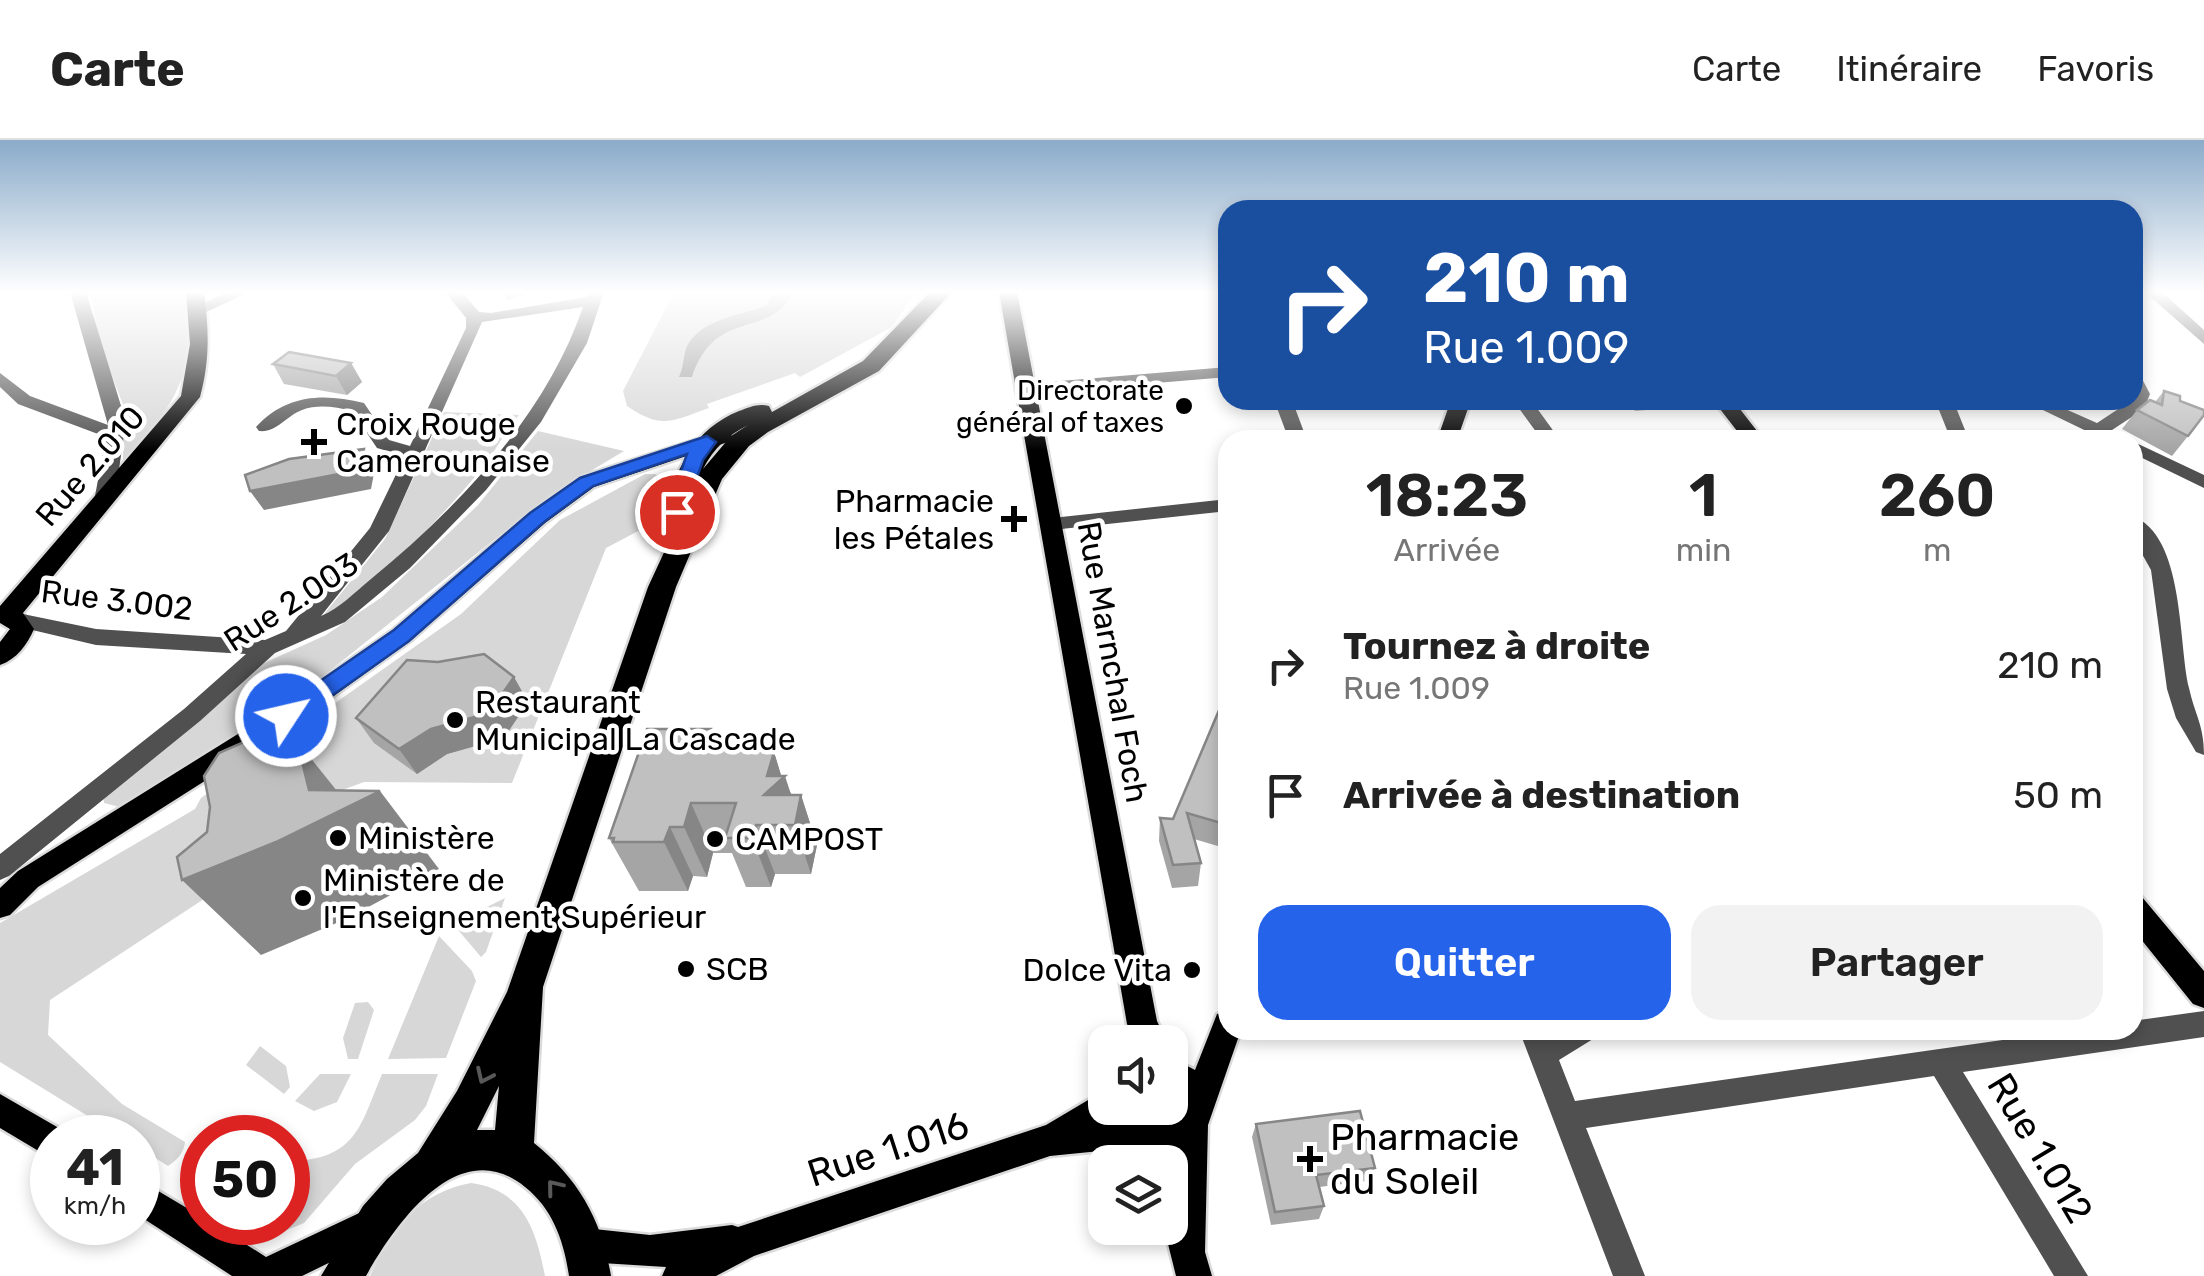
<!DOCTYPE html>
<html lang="fr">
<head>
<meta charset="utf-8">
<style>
  :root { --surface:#fff; --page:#f2f2f2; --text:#222; --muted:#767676; --line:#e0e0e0; --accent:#2563eb }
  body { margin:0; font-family:Rubik,sans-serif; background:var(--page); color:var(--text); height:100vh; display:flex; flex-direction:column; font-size:38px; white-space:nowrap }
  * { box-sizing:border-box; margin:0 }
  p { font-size:32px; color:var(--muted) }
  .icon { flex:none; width:55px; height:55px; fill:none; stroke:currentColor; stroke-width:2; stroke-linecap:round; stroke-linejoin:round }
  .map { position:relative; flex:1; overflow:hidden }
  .details { position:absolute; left:1218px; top:290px; width:925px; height:610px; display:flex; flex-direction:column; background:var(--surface); border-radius:30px; box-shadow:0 5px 15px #0003 }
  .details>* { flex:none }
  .top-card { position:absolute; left:1218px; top:60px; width:925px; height:210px; border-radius:30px; box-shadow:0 5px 15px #0003; background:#1a4fa0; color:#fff; overflow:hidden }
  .buttons { position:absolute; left:1088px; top:885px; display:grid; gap:20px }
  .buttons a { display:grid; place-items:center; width:100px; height:100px; border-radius:20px; background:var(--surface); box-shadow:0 5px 15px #0003; font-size:50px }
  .speed { position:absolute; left:30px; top:975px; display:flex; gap:20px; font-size:50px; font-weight:700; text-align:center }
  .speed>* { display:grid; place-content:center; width:130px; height:130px; border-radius:50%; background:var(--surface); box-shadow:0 5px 15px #0003; line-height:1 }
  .speed small { font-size:25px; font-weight:400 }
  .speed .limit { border:15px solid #d22; background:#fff; color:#111 }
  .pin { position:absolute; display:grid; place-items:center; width:85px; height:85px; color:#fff; margin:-42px; border:5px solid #fff; border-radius:50%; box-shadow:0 2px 10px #0007 }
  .me { position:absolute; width:110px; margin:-55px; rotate:55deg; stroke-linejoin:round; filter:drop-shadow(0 0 8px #0008) }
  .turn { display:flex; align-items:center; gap:35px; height:210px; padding:0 40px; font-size:45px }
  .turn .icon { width:130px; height:130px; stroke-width:2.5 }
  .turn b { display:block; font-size:70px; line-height:85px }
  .eta { display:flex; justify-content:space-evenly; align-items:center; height:170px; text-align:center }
  .eta b { font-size:60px; font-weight:600; line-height:70px }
  .action { display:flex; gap:20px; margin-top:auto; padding:20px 40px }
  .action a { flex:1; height:115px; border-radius:30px; background:var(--accent); color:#fff; font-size:40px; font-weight:600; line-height:115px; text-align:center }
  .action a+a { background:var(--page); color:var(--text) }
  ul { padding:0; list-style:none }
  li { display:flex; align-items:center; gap:30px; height:130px; padding:0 40px }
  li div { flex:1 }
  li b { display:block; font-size:38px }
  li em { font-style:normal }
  header { display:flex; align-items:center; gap:60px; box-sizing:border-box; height:140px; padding:0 50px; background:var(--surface); border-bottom:2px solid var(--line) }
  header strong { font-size:48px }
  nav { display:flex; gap:55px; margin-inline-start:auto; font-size:35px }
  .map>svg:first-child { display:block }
  .green { fill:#d7d7d7 }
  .water { fill:#9e9e9e }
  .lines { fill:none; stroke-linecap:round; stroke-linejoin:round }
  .major-casing { stroke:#dbdbdb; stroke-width:5 }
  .highway-casing { stroke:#dbdbdb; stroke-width:5 }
  .minor { fill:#505050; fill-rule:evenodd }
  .major { fill:#000; fill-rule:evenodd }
  .highway { fill:#000; fill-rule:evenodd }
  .wall { fill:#a5a5a5 }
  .shaded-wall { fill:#868686 }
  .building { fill:#c0c0c0; stroke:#868686; stroke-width:2.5 }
  .oneway { stroke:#595959 }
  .route { fill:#2563eb; stroke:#184099; stroke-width:2.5 }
  .poi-dot { fill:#000; stroke:#fff; stroke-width:4 }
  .labels { text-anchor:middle; stroke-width:9; stroke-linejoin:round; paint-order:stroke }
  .far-poi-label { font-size:28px; fill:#000; stroke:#fff; text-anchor:end }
  .poi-label { font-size:32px; fill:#000; stroke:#fff; text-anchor:start }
  .street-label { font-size:32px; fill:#000; stroke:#fff }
  .near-poi-label { font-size:38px; fill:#000; stroke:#fff; text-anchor:start }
  .near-street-label { font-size:38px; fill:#000; stroke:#fff }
</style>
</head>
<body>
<header>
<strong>Carte</strong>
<nav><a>Carte</a><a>Itinéraire</a><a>Favoris</a></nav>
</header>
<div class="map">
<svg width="2204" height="1136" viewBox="0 0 2204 1136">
  <rect width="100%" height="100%" fill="#fff"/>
  <path class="green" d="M90 152H182C201 228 175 268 123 320L124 267 99 203Z
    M674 152H916L892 187 800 237 795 233 707 264 709 268C672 281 662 290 627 266L623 251Z
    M444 272 519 275C504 293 494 314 479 332 433 387 381 439 321 478L385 399Z
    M538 291 624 311 549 356 327 533 138 660 120 667 104 663 103 655 262 524 326 495 382 457 478 365Z
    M645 334H655L662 340 644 388 606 408 512 643 364 642 185 708 186 734 210 755 50 860 48 895 122 964 185 1002C184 1013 177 1020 168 1026L138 1007V998L122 997 0 922V783L195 669 201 658 461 474 560 380Z
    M505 758 486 812 481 817 453 784Z
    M439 796 472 831 476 841 446 918 388 919Z
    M368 862 374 870 358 919H348L343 898 355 863Z
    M260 906 286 926 290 947 284 954 246 925Z
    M320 934H351L337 962 314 971 295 961Z
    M382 934H438L426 966 415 980 355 1024 304 1083 282 1092 259 1083 288 1082V1021C356 1020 360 987 382 934Z
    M471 1043C523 1050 536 1089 545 1136H370C391 1090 419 1052 471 1043Z"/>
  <path class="water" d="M774 152H793C769 201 716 166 692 237H679C684 226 683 216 687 206 701 179 741 175 766 166Z"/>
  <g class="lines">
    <g class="major-casing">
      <path id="major" d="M186 152H204C209 189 210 221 200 257L23 473 34 489C27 505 17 519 0 525V502L10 489 0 483V466L181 256 190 204Z
        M999 152H1017L1157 881 1167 902H1136L1127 884Z
        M1451 260H1471L1457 300H1437Z
        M1713 260H1733L1764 300H1744Z
        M724 291 734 297 731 301 594 347 545 383 409 502 296 583 38 747 10 775 0 778V748L18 731 278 569 393 490 529 373 580 337Z
        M2132 754 2142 757 2204 831V868L2193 864 2132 788Z
        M1228 870V890H1241L1208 985 1205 1112 1212 1136H1176L1164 1088H1170V1025L1174 1027 1175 1016 1154 1017 1130 1008 1050 1016 754 1116 716 1136H662L666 1127 585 1122 573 1117 568 1105 573 1093 585 1088 650 1095 732 1085 738 1087 1046 985 1105 950V968H1136L1150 984 1166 985 1179 975C1180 964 1179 957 1170 950V917L1195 930 1217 874Z
        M0 954 64 991 66 998H52V1019L0 988Z
        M138 1039 202 1077V1082H211L266 1117 372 1067 384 1072 389 1084 384 1096 302 1136H232L138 1075Z"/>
    </g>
    <g class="highway-casing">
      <path id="highway" d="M930 152H952L879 231 768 292 749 306 722 339 676 447 543 847 534 1003C578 1038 602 1080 611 1136H569C564 1102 553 1069 525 1047 459 993 396 1083 366 1136H321L363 1066 387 1039 418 1013 457 951 507 852 648 447 673 393 662 385C673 337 689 291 739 271 750 267 758 263 769 266L772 272 863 221ZM748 285 731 296 703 329C714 308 727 296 748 285ZM499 946 495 990H477Z"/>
    </g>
    <path class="minor" d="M70 152H86L126 282 115 356 105 362 95 356 106 297 18 264 0 247V233L30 256 108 285Z
      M227 152H249L204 173 190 170Z
      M445 152H462L479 172 491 173 586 157 588 152H604L587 203 541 282 486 350 410 428 345 482 275 513 200 581 9 736 0 740V714L184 569 246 514 96 505 11 485 7 480 11 475 18 473 96 489 265 500 286 491 370 388 405 316 377 308 352 271C336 267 318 264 302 270 286 276 276 293 259 291L256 287C286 254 324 253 364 263L389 300 410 306 466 188V178ZM583 167C546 275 458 368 371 439 355 452 340 468 321 476L389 391 482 182Z
      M2145 152H2162L2204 190V204Z
      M1228 227V237L1024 254 1015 249 1024 244Z
      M2132 230 2138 231 2150 254 2144 269 2112 290 2129 300H2105L2022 260H2045L2097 283 2132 260Z
      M1274 260H1292L1307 300H1289Z
      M1513 260H1531L1560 300H1542Z
      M1935 260H1953L1969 300H1951Z
      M2132 301 2204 335V348L2132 313Z
      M1228 359V371L1052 390 1042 384 1052 378Z
      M2132 376C2185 395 2178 503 2189 548 2195 575 2204 585 2204 615L2196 612 2176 578 2167 549 2151 430 2132 396Z
      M2204 871V897L1963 932 2088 1136H2054L1934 936 1586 988 1645 1136H1613L1519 890H1547L1549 895 1558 890H1597L1593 899 1559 920 1575 961 2072 890H2132V881Z"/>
    <use href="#major" class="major"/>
    <use href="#highway" class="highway"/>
  </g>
  <path class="wall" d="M351 223 362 242 347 255 284 244 273 224Z
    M2164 251 2180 261 2188 296 2172 316 2122 289 2137 270 2155 262Z
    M1627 260H1673L1669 268 1635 271Z
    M1228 549V709L1194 699 1201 723 1198 746 1172 748 1159 701 1160 678 1173 679Z
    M528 562 504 598 447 614 417 634 374 603 356 578Z
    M719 610 774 612 781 636 792 655H801L817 705 811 734H775L771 747H746L732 713H713L707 737 693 736 688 751H639L609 698Z
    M1256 984 1375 1028 1368 1041 1319 1047 1324 1066 1319 1079 1271 1085 1252 997Z"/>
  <path class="shaded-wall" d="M504 152H522L523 155 507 160Z
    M351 223 362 242 347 255 336 236Z
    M364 309 375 328 371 349 264 370 250 351Z
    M514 537 528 562 504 598 447 614 417 634 399 609Z
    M711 589 731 641 706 610Z
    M297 601 349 666 380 651 439 729 346 779 261 815 182 740 309 650Z
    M774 612 782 638 785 636 797 673 801 655 817 705 811 734 795 685H784V686L764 655 767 636Z
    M691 663 713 713 707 737 684 687Z
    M756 685 775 734 771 747 752 698Z
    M670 687 693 736 688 751 664 702Z"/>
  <path class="building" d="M289 212 351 223 336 236 273 224Z
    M2164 251 2180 256V261L2204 270V275L2188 296 2137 270 2150 260 2162 265Z
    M364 309 360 330 250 351 245 335 289 319Z
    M484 514 514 537 489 573 431 589 399 609 356 578 407 520 438 522Z
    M1228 549V685L1187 673 1201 723 1173 725 1160 678 1173 679Z
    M278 587 297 601 309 650 380 651 276 702 182 740 177 717 207 692 210 667 204 636 219 613Z
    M647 589H711L706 610 774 612 767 636H785L764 655H801L795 685H756L752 698H725L736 663H691L684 687H670L664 702H613L614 698H609Z
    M1360 971 1375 1028 1316 1035 1324 1066 1275 1072 1256 984Z"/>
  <defs><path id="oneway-chevron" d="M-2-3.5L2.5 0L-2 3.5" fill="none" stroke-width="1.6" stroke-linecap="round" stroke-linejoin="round" transform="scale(2.5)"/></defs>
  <g class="oneway">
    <use href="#oneway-chevron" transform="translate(484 936) rotate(115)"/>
    <use href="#oneway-chevron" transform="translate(554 1047) rotate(-129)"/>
  </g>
  <linearGradient id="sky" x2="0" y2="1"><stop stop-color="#8aabca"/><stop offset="0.49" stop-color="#fff"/><stop offset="1" stop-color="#fff" stop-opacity="0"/></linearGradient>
  <rect width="2204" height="311" fill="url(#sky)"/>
  <path class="route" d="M707 296 716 302 703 320 684 376H670L667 372 687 314 593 346 544 382 409 501 295 582H278L275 576 278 570 394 490 530 373 580 338Z"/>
  <g class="poi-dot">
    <circle cx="1184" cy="266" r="10"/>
    <path d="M309 287h10v10h10v10h-10v10h-10v-10h-10v-10h10z"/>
    <path d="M1009 364h10v10h10v10h-10v10h-10v-10h-10v-10h10z"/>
    <circle cx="455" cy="580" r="10"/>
    <circle cx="338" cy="698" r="10"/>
    <circle cx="715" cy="699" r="10"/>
    <circle cx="303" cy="758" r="10"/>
    <circle cx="686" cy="829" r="10"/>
    <circle cx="1192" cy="830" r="10"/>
    <path d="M1305 1004h10v10h10v10h-10v10h-10v-10h-10v-10h10z"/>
  </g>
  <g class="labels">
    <g class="far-poi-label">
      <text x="1164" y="260">Directorate<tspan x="1164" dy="32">général of taxes</tspan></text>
    </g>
    <g class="poi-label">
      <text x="336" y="295">Croix Rouge<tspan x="336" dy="37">Camerounaise</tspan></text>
      <text x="994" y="372" text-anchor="end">Pharmacie<tspan x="994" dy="37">les Pétales</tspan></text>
      <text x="475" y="573">Restaurant<tspan x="475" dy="37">Municipal La Cascade</tspan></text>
      <text x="358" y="709">Ministère</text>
      <text x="735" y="710">CAMPOST</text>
      <text x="323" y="751">Ministère de<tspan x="323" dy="37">l'Enseignement Supérieur</tspan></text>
      <text x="706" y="840">SCB</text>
      <text x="1172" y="841" text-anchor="end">Dolce Vita</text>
    </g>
    <g class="street-label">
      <text transform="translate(90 326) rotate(-49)" y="11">Rue 2.010</text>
      <text transform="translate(117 460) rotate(7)" y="11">Rue 3.002</text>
      <text transform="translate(291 462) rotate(-33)" y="11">Rue 2.003</text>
      <text transform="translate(1113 522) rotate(80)" y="11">Rue Marnchal Foch</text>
    </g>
    <g class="near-poi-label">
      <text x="1330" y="1010">Pharmacie<tspan x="1330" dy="44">du Soleil</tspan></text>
    </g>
    <g class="near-street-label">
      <text transform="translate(2040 1008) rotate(59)" y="13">Rue 1.012</text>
      <text transform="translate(888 1009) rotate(-18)" y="13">Rue 1.016</text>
    </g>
  </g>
</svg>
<div class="buttons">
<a><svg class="icon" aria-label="sound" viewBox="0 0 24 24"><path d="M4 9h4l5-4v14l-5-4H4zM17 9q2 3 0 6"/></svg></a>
<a><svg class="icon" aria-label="layers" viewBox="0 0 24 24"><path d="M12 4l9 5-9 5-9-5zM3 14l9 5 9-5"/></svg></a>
</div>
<div class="speed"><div>41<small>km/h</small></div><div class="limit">50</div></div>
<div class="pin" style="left:677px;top:372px;background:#d93025"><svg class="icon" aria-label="arrive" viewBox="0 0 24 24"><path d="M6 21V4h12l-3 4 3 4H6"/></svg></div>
<svg class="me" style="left:286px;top:576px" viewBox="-20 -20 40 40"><circle r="17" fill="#2563eb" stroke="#fff" stroke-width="3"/><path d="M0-11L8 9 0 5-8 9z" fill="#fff"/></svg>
<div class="top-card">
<div class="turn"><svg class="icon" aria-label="right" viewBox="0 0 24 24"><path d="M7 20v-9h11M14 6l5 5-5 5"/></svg><div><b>210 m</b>Rue 1.009</div></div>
</div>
<section class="details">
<div class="eta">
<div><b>18:23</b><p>Arrivée</p></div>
<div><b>1</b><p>min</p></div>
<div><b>260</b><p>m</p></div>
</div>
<ul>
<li><svg class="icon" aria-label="right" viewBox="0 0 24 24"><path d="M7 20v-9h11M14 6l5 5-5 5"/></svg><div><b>Tournez à droite</b><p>Rue 1.009</p></div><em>210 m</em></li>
<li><svg class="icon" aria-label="arrive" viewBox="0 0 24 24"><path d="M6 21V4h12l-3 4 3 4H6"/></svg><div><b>Arrivée à destination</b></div><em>50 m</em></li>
</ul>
<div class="action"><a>Quitter</a><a>Partager</a></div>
</section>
</div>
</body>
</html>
